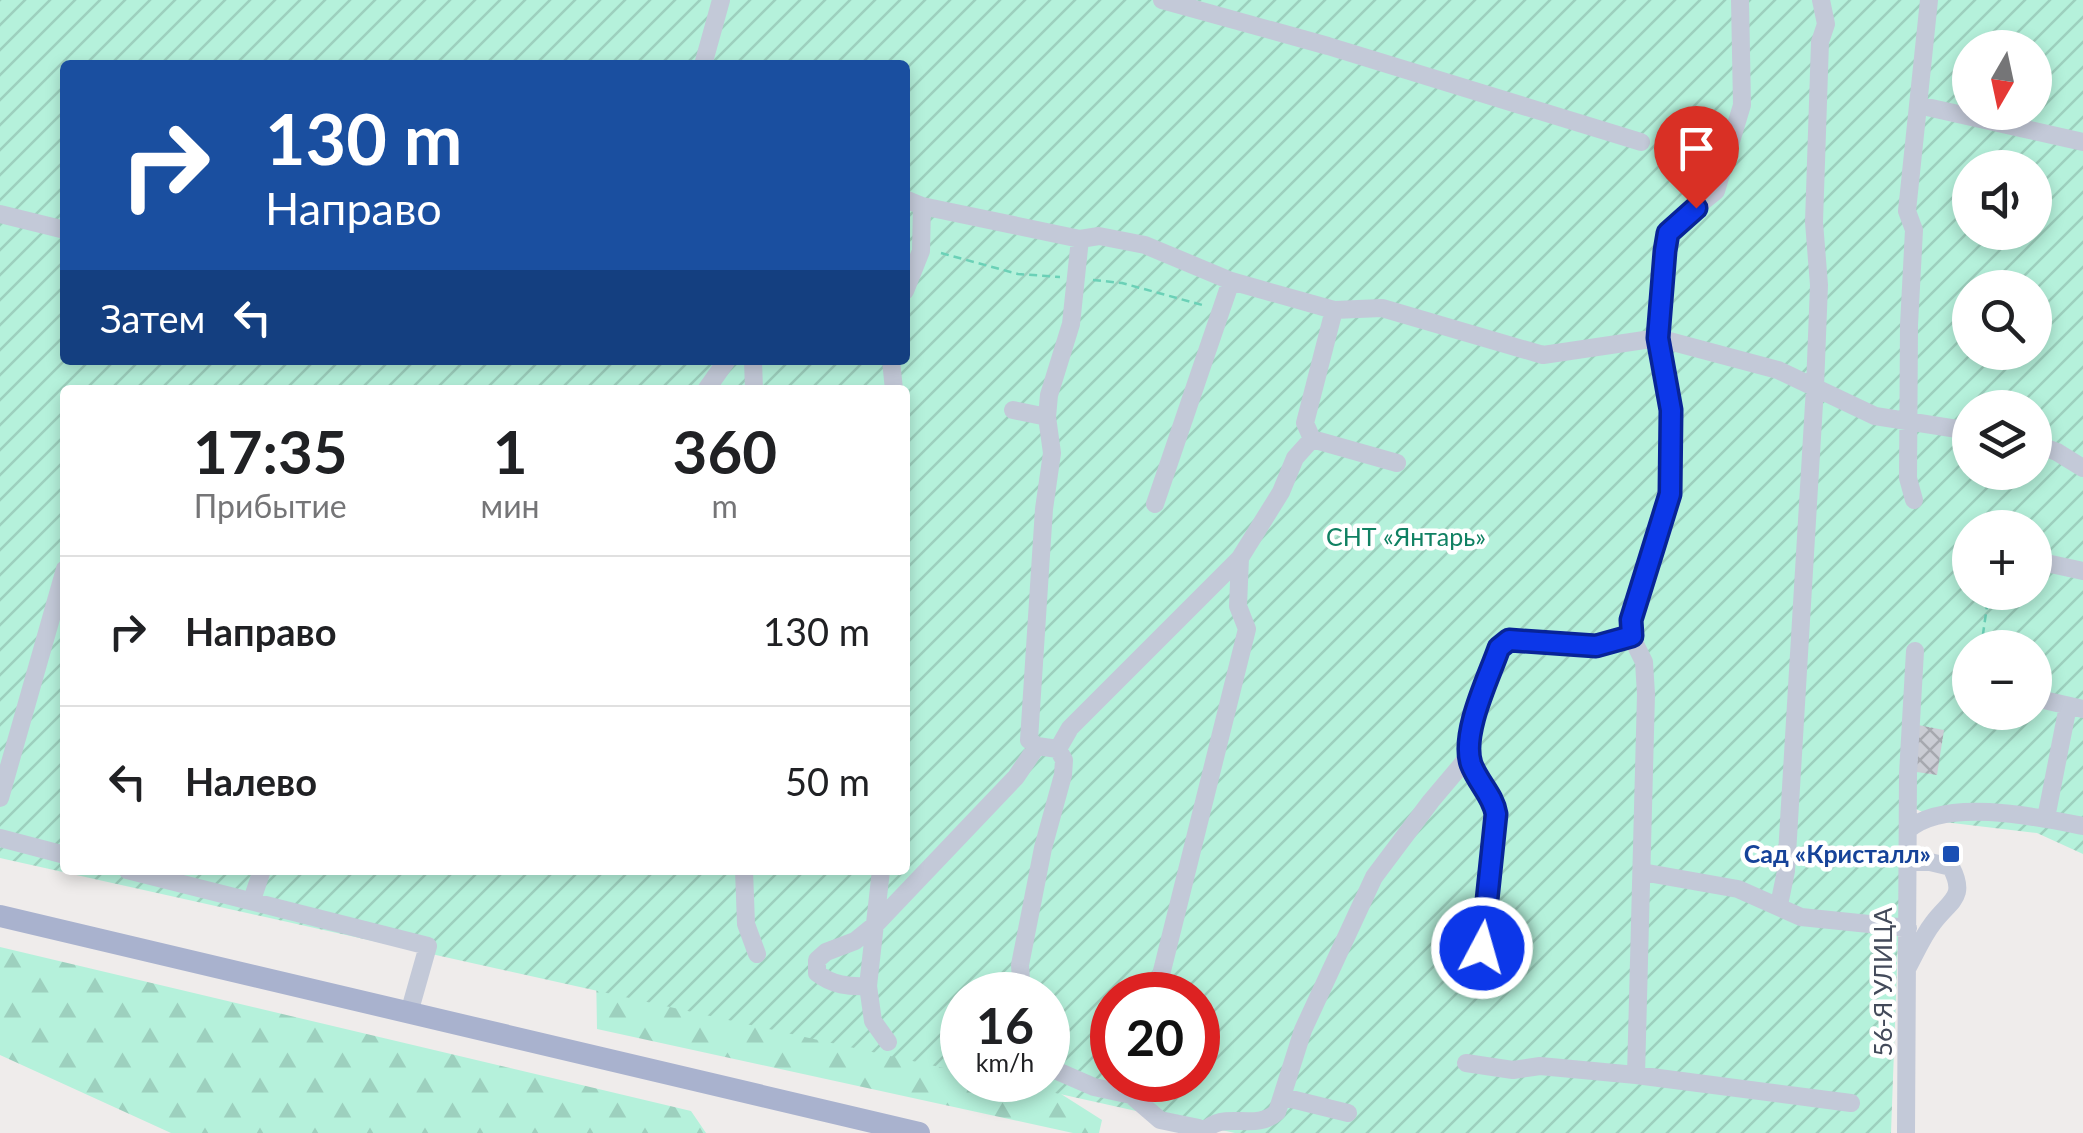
<!DOCTYPE html>
<html lang="ru">
<head>
<meta charset="utf-8">
<style>
  :root { --surface:#fff; --page:#f2f2f2; --text:#202124; --muted:#757577; --line:#e0e0e0 }
  body { margin:0; font-family:Lato,sans-serif; background:var(--page); color:var(--text); height:100vh; display:flex; flex-direction:column; font-size:38px; white-space:nowrap }
  * { box-sizing:border-box; margin:0 }
  p { font-size:32px; color:var(--muted) }
  .icon { flex:none; width:55px; height:55px; fill:none; stroke:currentColor; stroke-width:2; stroke-linecap:round; stroke-linejoin:round }
  .map { position:relative; flex:1; overflow:hidden }
  .panel { position:absolute; left:60px; top:385px; width:850px; height:490px; display:flex; flex-direction:column; background:var(--surface); border-radius:10px; box-shadow:0 5px 15px #0003 }
  .panel>* { flex:none }
  .top-card { position:absolute; left:60px; top:60px; width:850px; height:305px; border-radius:10px; box-shadow:0 5px 15px #0003; background:#1a4fa0; color:#fff; overflow:hidden }
  .needle { width:65px; rotate:189deg }
  .fabs { position:absolute; left:1952px; top:30px; display:grid; gap:20px }
  .fabs a { display:grid; place-items:center; width:100px; height:100px; border-radius:50%; background:var(--surface); box-shadow:0 5px 15px #0003; font-size:50px }
  .speed { position:absolute; left:940px; top:972px; display:flex; gap:20px; font-size:50px; font-weight:700; text-align:center }
  .speed>* { display:grid; place-content:center; width:130px; height:130px; border-radius:50%; background:var(--surface); box-shadow:0 5px 15px #0003; line-height:1 }
  .speed small { font-size:25px; font-weight:400 }
  .speed .limit { border:15px solid #d22; background:#fff; color:#111 }
  .pin { position:absolute; display:grid; place-items:center; width:85px; height:85px; color:#fff; margin:-102px -42px; border-radius:50% 50% 50% 0; rotate:-45deg; box-shadow:0 0 10px #0007 }
  .pin .icon { rotate:45deg }
  .me { position:absolute; width:110px; margin:-55px; rotate:6deg; stroke-linejoin:round; filter:drop-shadow(0 0 8px #0008) }
  .turn { display:flex; align-items:center; gap:35px; height:210px; padding:0 40px; font-size:45px }
  .turn .icon { width:130px; height:130px; stroke-width:2.5 }
  .turn b { display:block; font-size:70px; line-height:85px }
  .then { display:flex; align-items:center; height:95px; padding:0 40px; background:#0003; gap:20px; font-size:38px }
  .eta { display:flex; justify-content:space-evenly; align-items:center; height:170px; text-align:center }
  .eta b { font-size:60px; font-weight:700; line-height:70px }
  ul { padding:0; list-style:none }
  li { display:flex; align-items:center; gap:30px; height:150px; padding:0 40px; border-top:2px solid var(--line) }
  li div { flex:1 }
  li b { display:block; font-size:38px }
  li em { font-style:normal }
  .map>svg:first-child { display:block }
  .forest { fill:url(#forest-firs) }
  .garden { fill:url(#garden-furrows); fill-rule:evenodd }
  .building { fill:url(#building-cross-hatch) }
  .lines { fill:none; stroke-linecap:round; stroke-linejoin:round }
  .path { stroke:#6bd1b7; stroke-width:2.5; stroke-dasharray:8 5; stroke-linecap:butt }
  .minor { stroke:#c3c9d8; stroke-width:18 }
  .major { stroke:#a9b2ce; stroke-width:22 }
  .route-casing { stroke:#082497; stroke-width:25 }
  .route { stroke:#0c37e9; stroke-width:18 }
  .transit-dot { fill:#1a4fb4; stroke:#fff; stroke-width:4 }
  .labels { text-anchor:middle; stroke-width:9; stroke-linejoin:round; paint-order:stroke }
  .park-label { font-size:25px; fill:#108062; stroke:#fff }
  .transit-label { font-size:25px; font-weight:bold; fill:#164399; stroke:#fff; text-anchor:end }
  .street-label { font-size:25px; fill:#434a5a; stroke:#fff }
</style>
</head>
<body>
<div class="map">
<svg width="2083" height="1133" viewBox="0 0 2083 1133">
  <defs>
    <pattern id="forest-firs" width="22" height="20" patternUnits="userSpaceOnUse" patternTransform="scale(2.5)"><rect width="22" height="20" fill="#b5f1db"/><path d="M5 1l3.5 6h-7zM16 11l3.5 6h-7z" fill="#9dd0be"/></pattern>
    <pattern id="garden-furrows" width="10" height="10" patternUnits="userSpaceOnUse" patternTransform="scale(2.5)"><rect width="10" height="10" fill="#b5f1db"/><path d="M-1 1l2-2M0 10L10 0M9 11l2-2" fill="none" stroke="#9dd0be"/></pattern>
    <pattern id="building-cross-hatch" width="8" height="8" patternUnits="userSpaceOnUse" patternTransform="scale(2.5)"><rect width="8" height="8" fill="#caccd4"/><path d="M0 0l8 8M0 8l8-8" fill="none" stroke="#a6a8af"/></pattern>
  </defs>
  <rect width="100%" height="100%" fill="#efeceb"/>
  <path class="forest" d="M0 947 691 1111 706 1133H171L0 1055Z
    M596 970 962 1037V1080H1039L1102 1120 1099 1133H1073L597 1029Z"/>
  <path class="garden" d="M0 0H2083V854L2037 833 1944 822 1903 803 1891 1133H1235L997 1080H1048V995H962V1072L0 858ZM1970 48H2035V112H1970ZM65 65H905V360H65ZM1970 168H2035V232H1970ZM1970 288H2035V352H1970ZM65 390H905V870H65ZM1970 408H2035V472H1970ZM1970 528H2035V592H1970ZM1970 648H2035V712H1970ZM1112 995H1198V1080H1112Z"/>
  <path class="building" d="M1918 725 1944 730 1937 775 1910 771Z"/>
  <g class="lines">
    <path class="path" d="M941 253 1018 274 1060 277
      M1093 280 1122 283 1206 306
      M1981 648 1989 592"/>
    <path class="minor" d="M1162 0 1328 46 1641 142
      M703 65 721 0
      M1918 105 2083 142
      M905 199 922 206 1080 239 1099 236 1145 245 1231 281 1334 310 1382 308 1543 355 1658 338 1778 370 1875 416 1970 431
      M0 214 65 230
      M905 291 921 251 922 206
      M1334 310 1305 423 1312 439 1397 463
      M753 360 754 390
      M891 360 894 390
      M706 390 727 360
      M1013 410 1047 417
      M2035 444 2057 452 2083 468
      M1914 500 1908 478 1909 325 1914 230 1907 211 1929 0
      M1155 504 1231 281
      M2037 561 2083 571
      M2035 698 2083 709
      M1058 749 1070 728 1240 558 1281 492 1295 458 1312 439
      M0 798 65 569
      M2046 818 2068 706
      M1908 830C1945 797 2038 817 2083 826
      M0 838 65 855
      M127 870 428 946 409 1013
      M744 870 746 924 757 954
      M881 870 868 986 873 1021 888 1042
      M1642 872 1738 889 1801 917 1908 928
      M252 900 262 870
      M1779 905 1786 871 1815 387 1819 285 1814 222 1820 42 1826 24 1821 0
      M1908 967C1916 952 1923 936 1933 923 1950 900 1967 898 1951 867L1930 862H1908
      M1479 982 1496 815C1493 795 1478 783 1471 764 1461 733 1489 677 1499 648L1509 640 1596 646 1631 636
      M868 986C849 987 832 985 817 973V960L826 952 855 941 876 924 1016 777 1037 746
      M1015 995 1021 981 1020 965 1043 848 1063 775 1064 760 1058 749 1037 746 1029 740 1044 509 1052 453 1047 417 1049 395 1071 324 1080 239
      M1156 995 1247 629 1238 606 1240 558
      M1466 1063 1513 1070 1540 1066 1636 1075 1851 1103
      M1048 1067 1094 1087 1131 1095 1160 1120 1199 1128 1202 1133
      M1636 1075 1646 694 1644 662 1631 636V620L1670 494 1671 409 1658 338 1665 251 1669 233 1675 224 1716 191 1742 105 1740 0
      M1283 1097 1348 1113
      M1203 1133C1222 1108 1255 1133 1277 1112L1303 1030 1374 877 1431 801 1469 756
      M1906 1133 1908 774 1915 651"/>
    <path class="major" d="M0 916 919 1133"/>
  </g>
  <g class="lines">
    <g class="route-casing">
      <path id="route" d="M1482 948 1496 814C1493 795 1478 783 1471 764 1461 733 1489 677 1499 648L1509 640 1596 646 1632 636 1631 620 1670 494 1671 410 1658 338 1665 251 1668 233 1696 208"/>
    </g>
    <use href="#route" class="route"/>
  </g>
  <rect class="transit-dot" x="1941" y="844" width="20" height="20" rx="5"/>
  <g class="labels">
    <g class="park-label">
      <text x="1406" y="546">СНТ «Янтарь»</text>
    </g>
    <g class="transit-label">
      <text x="1931" y="863">Сад «Кристалл»</text>
    </g>
    <g class="street-label">
      <text transform="translate(1883 982) rotate(-90)" y="9">56-Я УЛИЦА</text>
    </g>
  </g>
</svg>
<div class="fabs">
<a><svg class="needle" viewBox="-14 -14 28 28"><path d="M0-13l5 13h-10z" fill="#e53935"/><path d="M0 13l5-13h-10z" fill="#757577"/></svg></a>
<a><svg class="icon" aria-label="sound" viewBox="0 0 24 24"><path d="M4 9h4l5-4v14l-5-4H4zM17 9q2 3 0 6"/></svg></a>
<a><svg class="icon" aria-label="search" viewBox="0 0 24 24"><circle cx="10" cy="10" r="6"/><path d="M15 15l6 6"/></svg></a>
<a><svg class="icon" aria-label="layers" viewBox="0 0 24 24"><path d="M12 4l9 5-9 5-9-5zM3 14l9 5 9-5"/></svg></a>
<a>+</a>
<a>−</a>
</div>
<div class="speed"><div>16<small>km/h</small></div><div class="limit">20</div></div>
<div class="pin" style="left:1696px;top:208px;background:#d93025"><svg class="icon" aria-label="arrive" viewBox="0 0 24 24"><path d="M6 21V4h12l-3 4 3 4H6"/></svg></div>
<svg class="me" style="left:1482px;top:948px" viewBox="-20 -20 40 40"><circle r="17" fill="#0c37e9" stroke="#fff" stroke-width="3"/><path d="M0-11L8 9 0 5-8 9z" fill="#fff"/></svg>
<div class="top-card">
<div class="turn"><svg class="icon" aria-label="right" viewBox="0 0 24 24"><path d="M7 20v-9h11M14 6l5 5-5 5"/></svg><div><b>130 m</b>Направо</div></div>
<div class="then">Затем<svg class="icon" aria-label="left" viewBox="0 0 24 24"><path d="M17 20v-9H6M10 6l-5 5 5 5"/></svg></div>
</div>
<section class="panel">
<div class="eta">
<div><b>17:35</b><p>Прибытие</p></div>
<div><b>1</b><p>мин</p></div>
<div><b>360</b><p>m</p></div>
</div>
<ul>
<li><svg class="icon" aria-label="right" viewBox="0 0 24 24"><path d="M7 20v-9h11M14 6l5 5-5 5"/></svg><div><b>Направо</b></div><em>130 m</em></li>
<li><svg class="icon" aria-label="left" viewBox="0 0 24 24"><path d="M17 20v-9H6M10 6l-5 5 5 5"/></svg><div><b>Налево</b></div><em>50 m</em></li>
</ul>
</section>
</div>
</body>
</html>
